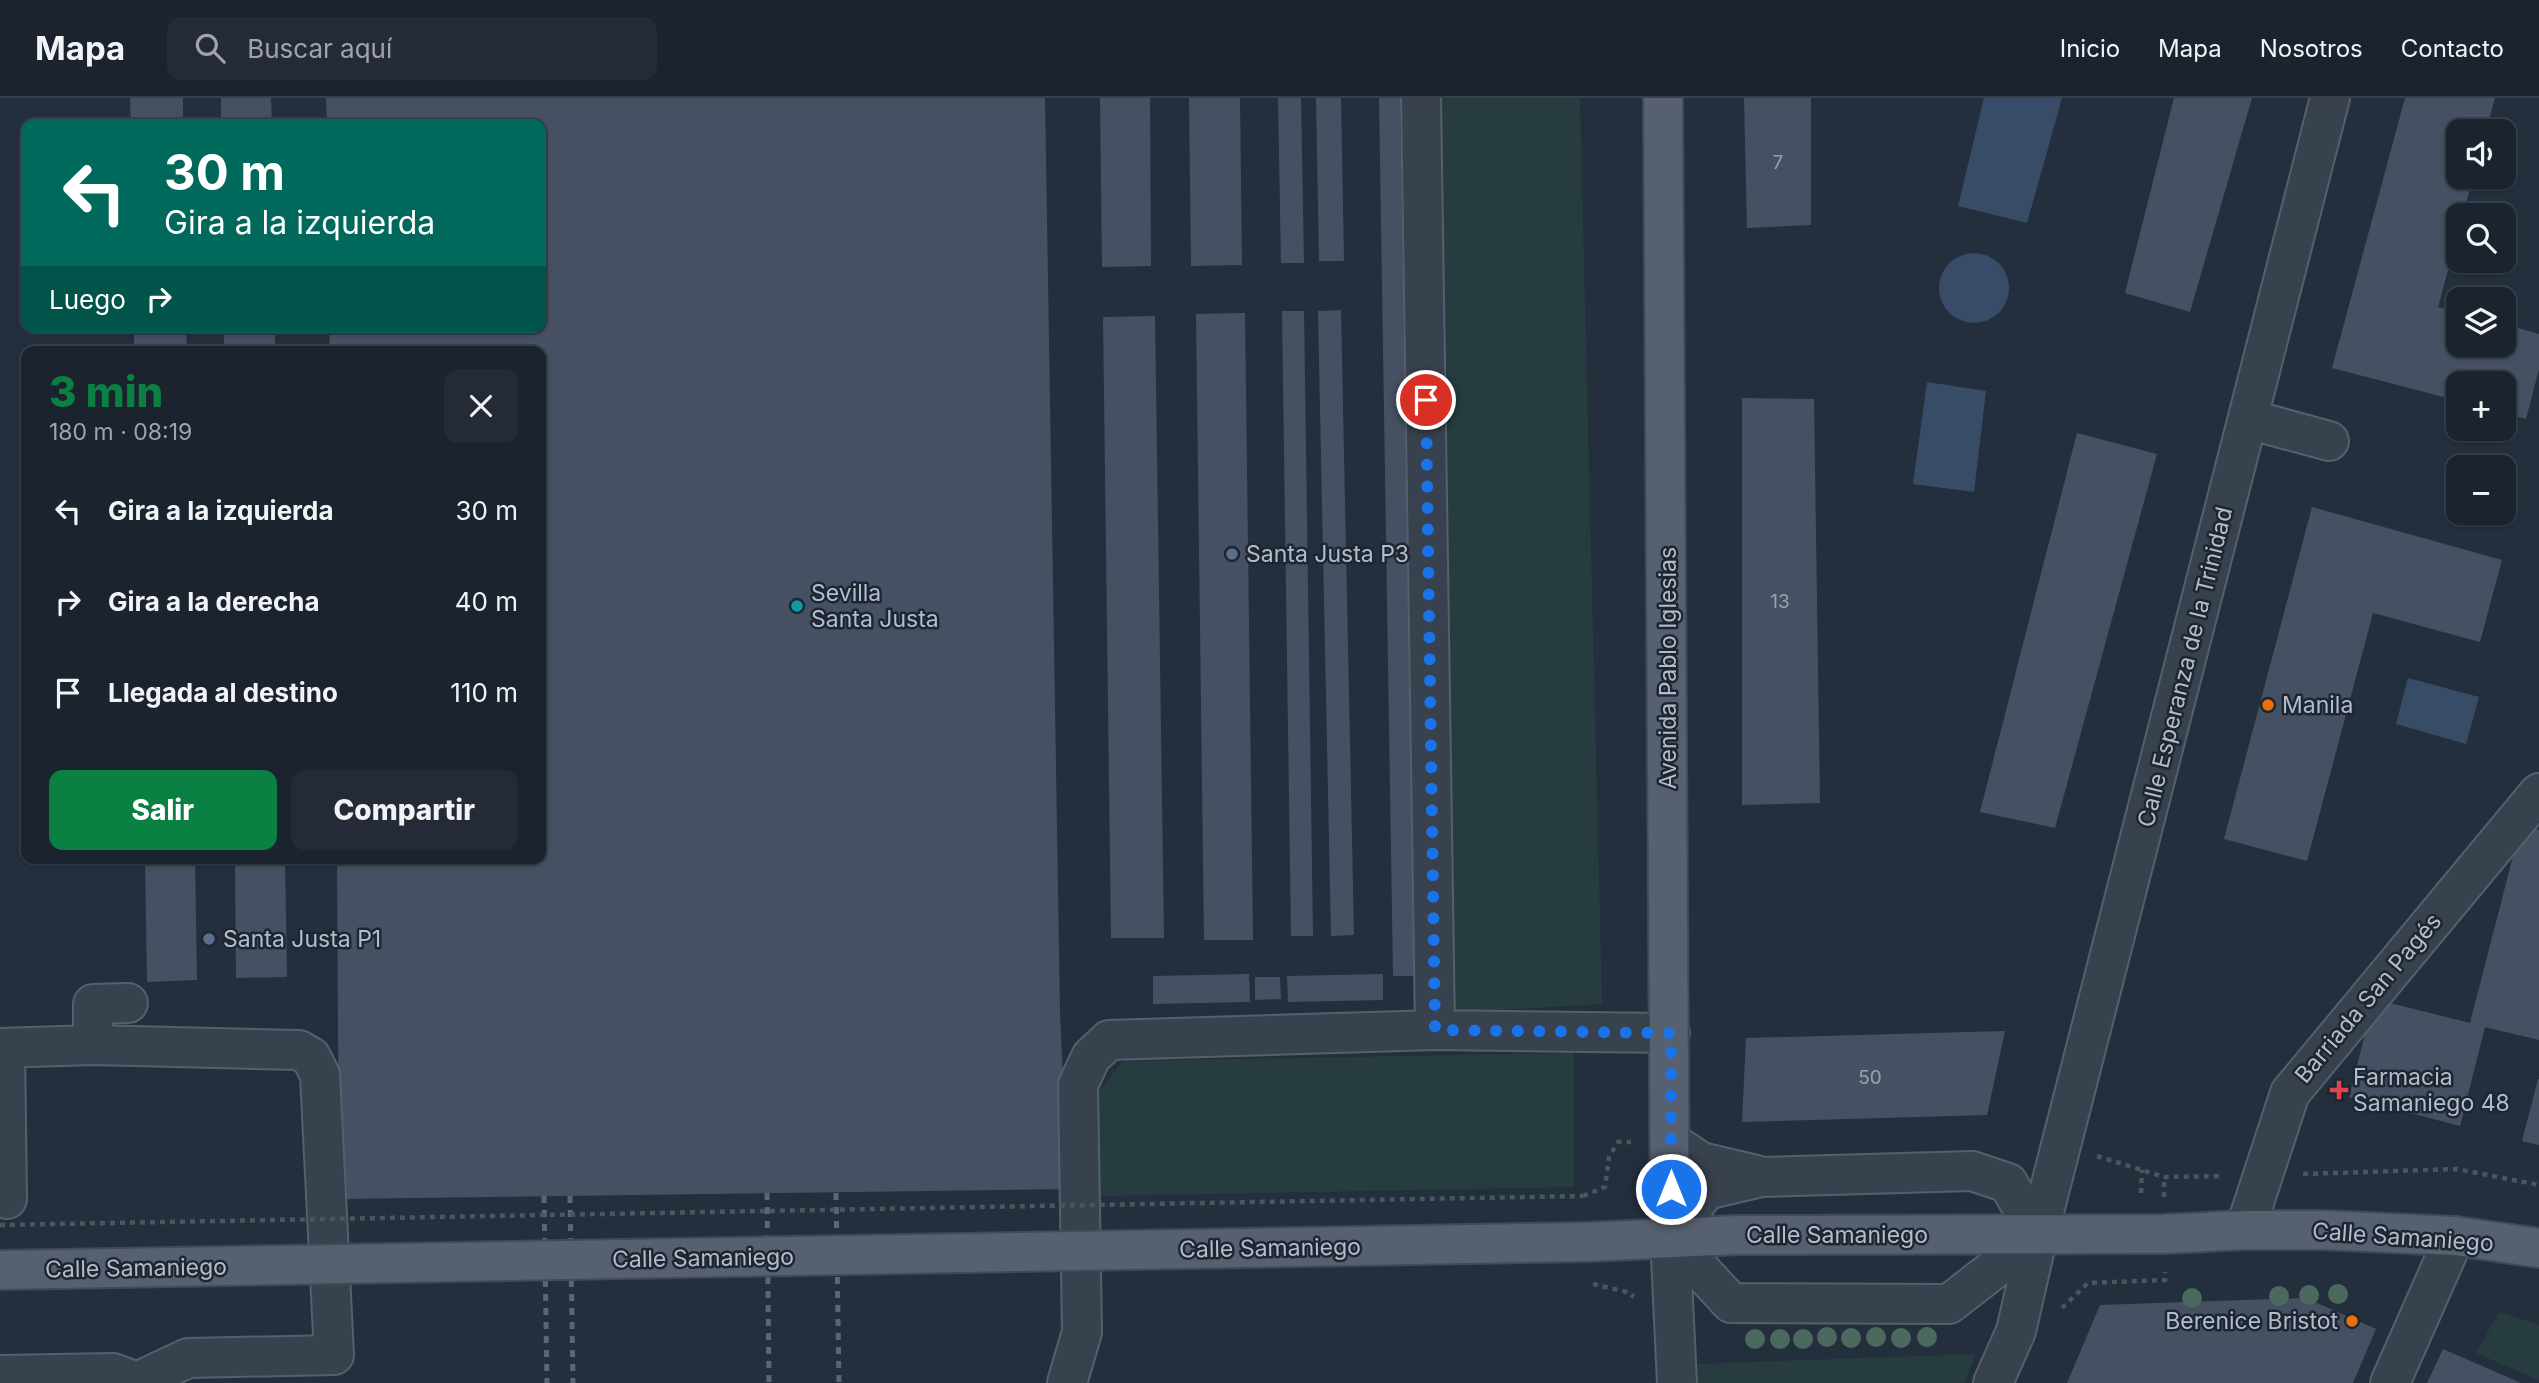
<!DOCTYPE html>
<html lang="es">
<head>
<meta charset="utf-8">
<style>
  :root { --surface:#1b232e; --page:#242b36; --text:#f1f3f6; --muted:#a0a4aa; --line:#39404a; --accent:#0b8043 }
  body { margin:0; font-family:Inter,sans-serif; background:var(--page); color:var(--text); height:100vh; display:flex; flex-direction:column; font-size:26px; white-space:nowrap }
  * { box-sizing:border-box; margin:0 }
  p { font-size:23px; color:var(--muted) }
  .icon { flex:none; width:38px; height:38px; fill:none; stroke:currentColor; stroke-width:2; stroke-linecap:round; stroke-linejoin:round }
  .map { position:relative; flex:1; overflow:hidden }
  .details { position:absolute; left:21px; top:248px; width:525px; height:518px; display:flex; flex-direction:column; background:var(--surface); border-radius:14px; box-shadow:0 2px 5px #0004,0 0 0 2px var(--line) }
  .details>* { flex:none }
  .hud { position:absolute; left:21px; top:21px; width:525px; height:214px; border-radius:14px; box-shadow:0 2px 5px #0004,0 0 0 2px var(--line); background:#00695c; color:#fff; overflow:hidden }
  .controls { position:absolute; left:2446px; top:21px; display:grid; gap:14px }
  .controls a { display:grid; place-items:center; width:70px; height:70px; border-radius:14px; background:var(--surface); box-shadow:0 2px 5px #0004,0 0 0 2px var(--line); font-size:35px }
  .pin { position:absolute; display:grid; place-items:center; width:60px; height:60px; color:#fff; margin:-30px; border:4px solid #fff; border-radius:50%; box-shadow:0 2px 7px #0007 }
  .me { position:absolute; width:77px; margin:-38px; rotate:0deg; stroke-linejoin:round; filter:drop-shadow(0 0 5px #0008) }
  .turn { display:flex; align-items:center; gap:24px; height:147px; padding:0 28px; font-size:32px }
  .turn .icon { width:91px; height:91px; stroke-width:2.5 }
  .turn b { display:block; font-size:49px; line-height:60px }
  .then { display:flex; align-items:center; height:66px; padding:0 28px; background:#0003; gap:14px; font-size:26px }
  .round { display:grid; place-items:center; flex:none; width:74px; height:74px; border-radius:14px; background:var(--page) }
  .head { display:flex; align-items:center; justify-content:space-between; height:119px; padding:0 28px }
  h1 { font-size:42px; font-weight:800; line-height:52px; color:var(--accent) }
  .primary-button { display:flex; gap:14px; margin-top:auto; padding:14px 28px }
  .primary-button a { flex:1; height:80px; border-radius:14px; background:var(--accent); color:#fff; font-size:28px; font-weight:800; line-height:80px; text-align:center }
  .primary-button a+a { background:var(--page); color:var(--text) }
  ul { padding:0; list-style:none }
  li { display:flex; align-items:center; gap:21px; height:91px; padding:0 28px }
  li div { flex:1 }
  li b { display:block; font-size:26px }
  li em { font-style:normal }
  header { display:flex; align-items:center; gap:42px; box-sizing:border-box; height:98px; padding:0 35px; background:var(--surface); border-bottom:2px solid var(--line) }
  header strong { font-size:33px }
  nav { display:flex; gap:38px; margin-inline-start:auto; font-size:24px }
  .search { width:490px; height:63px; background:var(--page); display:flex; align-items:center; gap:18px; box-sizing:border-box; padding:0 24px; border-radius:14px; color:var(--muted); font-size:26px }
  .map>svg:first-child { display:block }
  .green { fill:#263c3f }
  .water { fill:#394c67 }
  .building { fill:#455162 }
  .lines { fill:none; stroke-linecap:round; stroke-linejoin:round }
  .minor-casing { stroke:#565f6c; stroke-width:42 }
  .major-casing { stroke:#414a57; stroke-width:42 }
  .path { stroke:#44595c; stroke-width:4.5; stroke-dasharray:5 5; stroke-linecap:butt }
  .minor { stroke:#38414e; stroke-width:38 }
  .major { stroke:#56606e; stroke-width:38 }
  .rail { stroke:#5a6575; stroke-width:5; stroke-dasharray:7 7; stroke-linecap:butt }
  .major-bridge-casing { stroke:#414a57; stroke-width:42; stroke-linecap:butt }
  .path-bridge { stroke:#44595c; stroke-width:4.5; stroke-dasharray:5 5; stroke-linecap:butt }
  .major-bridge { stroke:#56606e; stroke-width:38 }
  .tree { fill:#4b6a5d }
  .route { stroke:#1a73e8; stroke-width:12; stroke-dasharray:0 21.6 }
  .service-dot { fill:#5c6f8a; stroke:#1d2633; stroke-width:2.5 }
  .culture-dot { fill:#0f9aa8; stroke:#1d2633; stroke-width:2.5 }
  .food-dot { fill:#e8710a; stroke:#1d2633; stroke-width:2.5 }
  .health-dot { fill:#e0444e; stroke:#1d2633; stroke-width:2.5 }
  .labels { text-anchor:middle; stroke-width:5; stroke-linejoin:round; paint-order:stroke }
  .number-label { font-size:19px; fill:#98a1af }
  .poi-label { font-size:23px; fill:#b4bcc9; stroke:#1d2633; text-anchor:start }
  .street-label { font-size:23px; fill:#b4bcc9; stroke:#1d2633 }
</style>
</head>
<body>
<header>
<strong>Mapa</strong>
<div class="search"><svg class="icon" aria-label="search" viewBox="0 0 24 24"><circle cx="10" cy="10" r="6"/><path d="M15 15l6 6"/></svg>Buscar aquí</div>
<nav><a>Inicio</a><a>Mapa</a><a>Nosotros</a><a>Contacto</a></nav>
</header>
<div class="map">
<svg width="2539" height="1285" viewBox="0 0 2539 1285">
  <rect width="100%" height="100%" fill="#242f3e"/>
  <path class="green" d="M1436 0H1580L1602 906 1450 915Z
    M1574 955V1089L1098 1098 1097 996 1123 963Z
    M2499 1214 2539 1227V1282L2476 1255Z
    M1976 1256 1964 1285H1698L1697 1266Z"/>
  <path class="water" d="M1984 0H2062L2027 125 1958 108Z
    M1939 190a35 35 0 1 1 70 0a35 35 0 1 1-70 0Z
    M1927 284 1986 293 1974 394 1913 386Z
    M2408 580 2479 599 2466 646 2396 626Z"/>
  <path class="building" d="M130 0H183V26H131Z
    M221 0H271L272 26H221Z
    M326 0H1045L1060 914 1068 1091 339 1101 337 761H541V254H330L329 229H541V26H327Z
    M1100 0H1150L1151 168 1102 169Z
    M1189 0H1240L1242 167 1191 168Z
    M1278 0H1301L1304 165H1281Z
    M1316 0H1341L1344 163H1319Z
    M1379 0H1400L1414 878H1393Z
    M1744 0H1811V127L1747 130Z
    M2174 0H2252L2190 214 2125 195Z
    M2405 0H2495L2486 33H2459V79H2473L2463 117H2459V132L2438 209 2459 214V247H2504V226L2539 236V271L2526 321 2504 315V285H2459V303L2332 270Z
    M1341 212 1354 837 1331 838 1318 213Z
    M1282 213H1304L1313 838H1291Z
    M1245 215 1253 842H1204L1196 216Z
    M1155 218 1164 840H1111L1103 219Z
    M134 229H186L187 254H134Z
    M224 229H275V254H224Z
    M1742 300 1814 301 1820 705 1742 707Z
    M2077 335 2157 356 2055 730 1980 714Z
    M2312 409 2502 462 2480 544 2373 515 2307 763 2224 741Z
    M2521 727 2539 732V942L2485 929 2460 1028 2349 999 2374 901 2470 925Z
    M145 761H195L197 882 147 884Z
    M235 761H285L287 879 236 880Z
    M1249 876 1250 904 1153 906V878Z
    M1383 876V902L1288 904 1287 878Z
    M1255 879H1280L1281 901 1255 902Z
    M2005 933 1987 1017 1742 1024 1746 940Z
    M2538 981H2539V1047L2522 1043Z
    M2306 1200 2376 1231 2353 1285H2067L2100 1207Z
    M2443 1251 2521 1285H2427Z"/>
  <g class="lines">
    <g class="minor-casing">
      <path id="minor" d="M1421 0 1435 932
        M2248 321 2329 343
        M93 947 299 952 311 959 320 977 334 1257 188 1260 139 1283
        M0 950 93 947V906L128 905
        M5 950 7 1101
        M1671 1044 1701 1064 1756 1077
        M2245 1132 2290 995 2539 695
        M1670 1139 1706 1092 1761 1079 1972 1073 2008 1085 2038 1137
        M1670 1139 1731 1205 1949 1206 2038 1137
        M1670 1139 1677 1285
        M0 1277 113 1275 140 1285
        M1067 1285 1082 1234 1078 987 1091 959 1109 942 1435 932 1670 935
        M1993 1285 2016 1233 2038 1137 2330 0
        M2390 1285 2455 1138"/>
    </g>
    <g class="major-casing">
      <path id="major" d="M1663 0 1670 1139
        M1587 1144 1738 1137 2164 1136 2245 1132H2320L2455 1138 2539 1150"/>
    </g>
    <path class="path" d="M2097 1058 2164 1079 2221 1078
      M2303 1076 2457 1071 2539 1087
      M2141 1095 2142 1072
      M1583 1098 1605 1089 1609 1059 1618 1044H1631
      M2164 1099V1079
      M1593 1186 1627 1194 1634 1199
      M2062 1210 2088 1185 2165 1182V1174"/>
    <use href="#minor" class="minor"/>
    <use href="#major" class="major"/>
    <path class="rail" d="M767 1095 769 1285
      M836 1095 839 1285
      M544 1098 547 1285
      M570 1098 573 1285"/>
    <g class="major-bridge-casing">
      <path id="major-bridge" d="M0 1172 1587 1144"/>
    </g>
    <path class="path-bridge" d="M0 1127 1583 1098"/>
    <use href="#major-bridge" class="major-bridge"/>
  </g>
  <g class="tree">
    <circle cx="2338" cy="1196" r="10"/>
    <circle cx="2309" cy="1197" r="10"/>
    <circle cx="2279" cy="1198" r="10"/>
    <circle cx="2192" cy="1200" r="10"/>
    <circle cx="1827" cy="1239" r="10"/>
    <circle cx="1876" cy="1239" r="10"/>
    <circle cx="1927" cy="1239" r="10"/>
    <circle cx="1851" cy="1240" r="10"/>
    <circle cx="1901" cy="1240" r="10"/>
    <circle cx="1755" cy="1241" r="10"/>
    <circle cx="1780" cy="1241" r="10"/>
    <circle cx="1803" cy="1241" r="10"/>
  </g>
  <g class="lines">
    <path class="route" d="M1426 302 1435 932 1671 935V1091"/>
  </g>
  <g class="service-dot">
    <circle cx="1232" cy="456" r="7"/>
    <circle cx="209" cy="841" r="7"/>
  </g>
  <circle class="culture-dot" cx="797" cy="508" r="7"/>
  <g class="food-dot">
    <circle cx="2268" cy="607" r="7"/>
    <circle cx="2352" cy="1223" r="7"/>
  </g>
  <path class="health-dot" d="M2335.5 981.5h7v7h7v7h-7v7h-7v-7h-7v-7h7z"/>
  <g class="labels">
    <g class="number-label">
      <text x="1778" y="71">7</text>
      <text x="1780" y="510">13</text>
      <text x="1870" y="986">50</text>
    </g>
    <g class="poi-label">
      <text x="1246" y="464">Santa Justa P3</text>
      <text x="811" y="503">Sevilla<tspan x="811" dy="26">Santa Justa</tspan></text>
      <text x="2282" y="615">Manila</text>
      <text x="223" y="849">Santa Justa P1</text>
      <text x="2353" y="987">Farmacia<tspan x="2353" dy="26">Samaniego 48</tspan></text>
      <text x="2338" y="1231" text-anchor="end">Berenice Bristot</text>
    </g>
    <g class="street-label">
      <text transform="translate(2185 569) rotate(-76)" y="8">Calle Esperanza de la Trinidad</text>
      <text transform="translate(1668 570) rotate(-90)" y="8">Avenida Pablo Iglesias</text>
      <text transform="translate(2368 900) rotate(-50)" y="8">Barriada San Pagés</text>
      <text x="1837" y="1145">Calle Samaniego</text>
      <text transform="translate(2403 1139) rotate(4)" y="8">Calle Samaniego</text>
      <text transform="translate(1270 1150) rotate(-1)" y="8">Calle Samaniego</text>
      <text transform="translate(703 1160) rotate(-1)" y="8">Calle Samaniego</text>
      <text transform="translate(136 1170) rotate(-1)" y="8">Calle Samaniego</text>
    </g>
  </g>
</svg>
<div class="controls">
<a><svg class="icon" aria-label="sound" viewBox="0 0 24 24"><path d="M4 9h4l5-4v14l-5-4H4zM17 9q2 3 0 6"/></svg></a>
<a><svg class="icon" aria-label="search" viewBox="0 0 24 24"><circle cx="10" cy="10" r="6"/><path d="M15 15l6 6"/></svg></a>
<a><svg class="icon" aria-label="layers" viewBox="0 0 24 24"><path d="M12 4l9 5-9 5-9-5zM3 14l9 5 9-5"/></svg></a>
<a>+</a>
<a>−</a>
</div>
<div class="pin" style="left:1426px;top:302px;background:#d93025"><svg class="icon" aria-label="arrive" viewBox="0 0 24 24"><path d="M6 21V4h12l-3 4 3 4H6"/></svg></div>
<svg class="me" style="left:1671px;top:1091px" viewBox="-20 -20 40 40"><circle r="17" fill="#1a73e8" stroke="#fff" stroke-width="3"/><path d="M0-11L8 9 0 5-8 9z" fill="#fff"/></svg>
<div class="hud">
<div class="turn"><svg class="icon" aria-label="left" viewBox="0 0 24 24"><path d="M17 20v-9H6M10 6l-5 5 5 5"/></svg><div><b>30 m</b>Gira a la izquierda</div></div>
<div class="then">Luego<svg class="icon" aria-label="right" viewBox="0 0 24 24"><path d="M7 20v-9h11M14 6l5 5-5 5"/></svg></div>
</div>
<section class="details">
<div class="head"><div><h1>3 min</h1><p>180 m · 08:19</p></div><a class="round"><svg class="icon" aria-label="close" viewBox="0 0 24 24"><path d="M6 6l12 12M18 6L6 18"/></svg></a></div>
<ul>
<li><svg class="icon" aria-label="left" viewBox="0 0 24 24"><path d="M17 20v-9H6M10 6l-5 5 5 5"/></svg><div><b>Gira a la izquierda</b></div><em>30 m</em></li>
<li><svg class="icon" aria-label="right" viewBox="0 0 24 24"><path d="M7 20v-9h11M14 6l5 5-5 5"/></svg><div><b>Gira a la derecha</b></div><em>40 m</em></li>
<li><svg class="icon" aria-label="arrive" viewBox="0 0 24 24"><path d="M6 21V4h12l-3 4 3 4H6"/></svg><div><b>Llegada al destino</b></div><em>110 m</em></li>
</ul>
<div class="primary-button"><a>Salir</a><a>Compartir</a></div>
</section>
</div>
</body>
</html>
